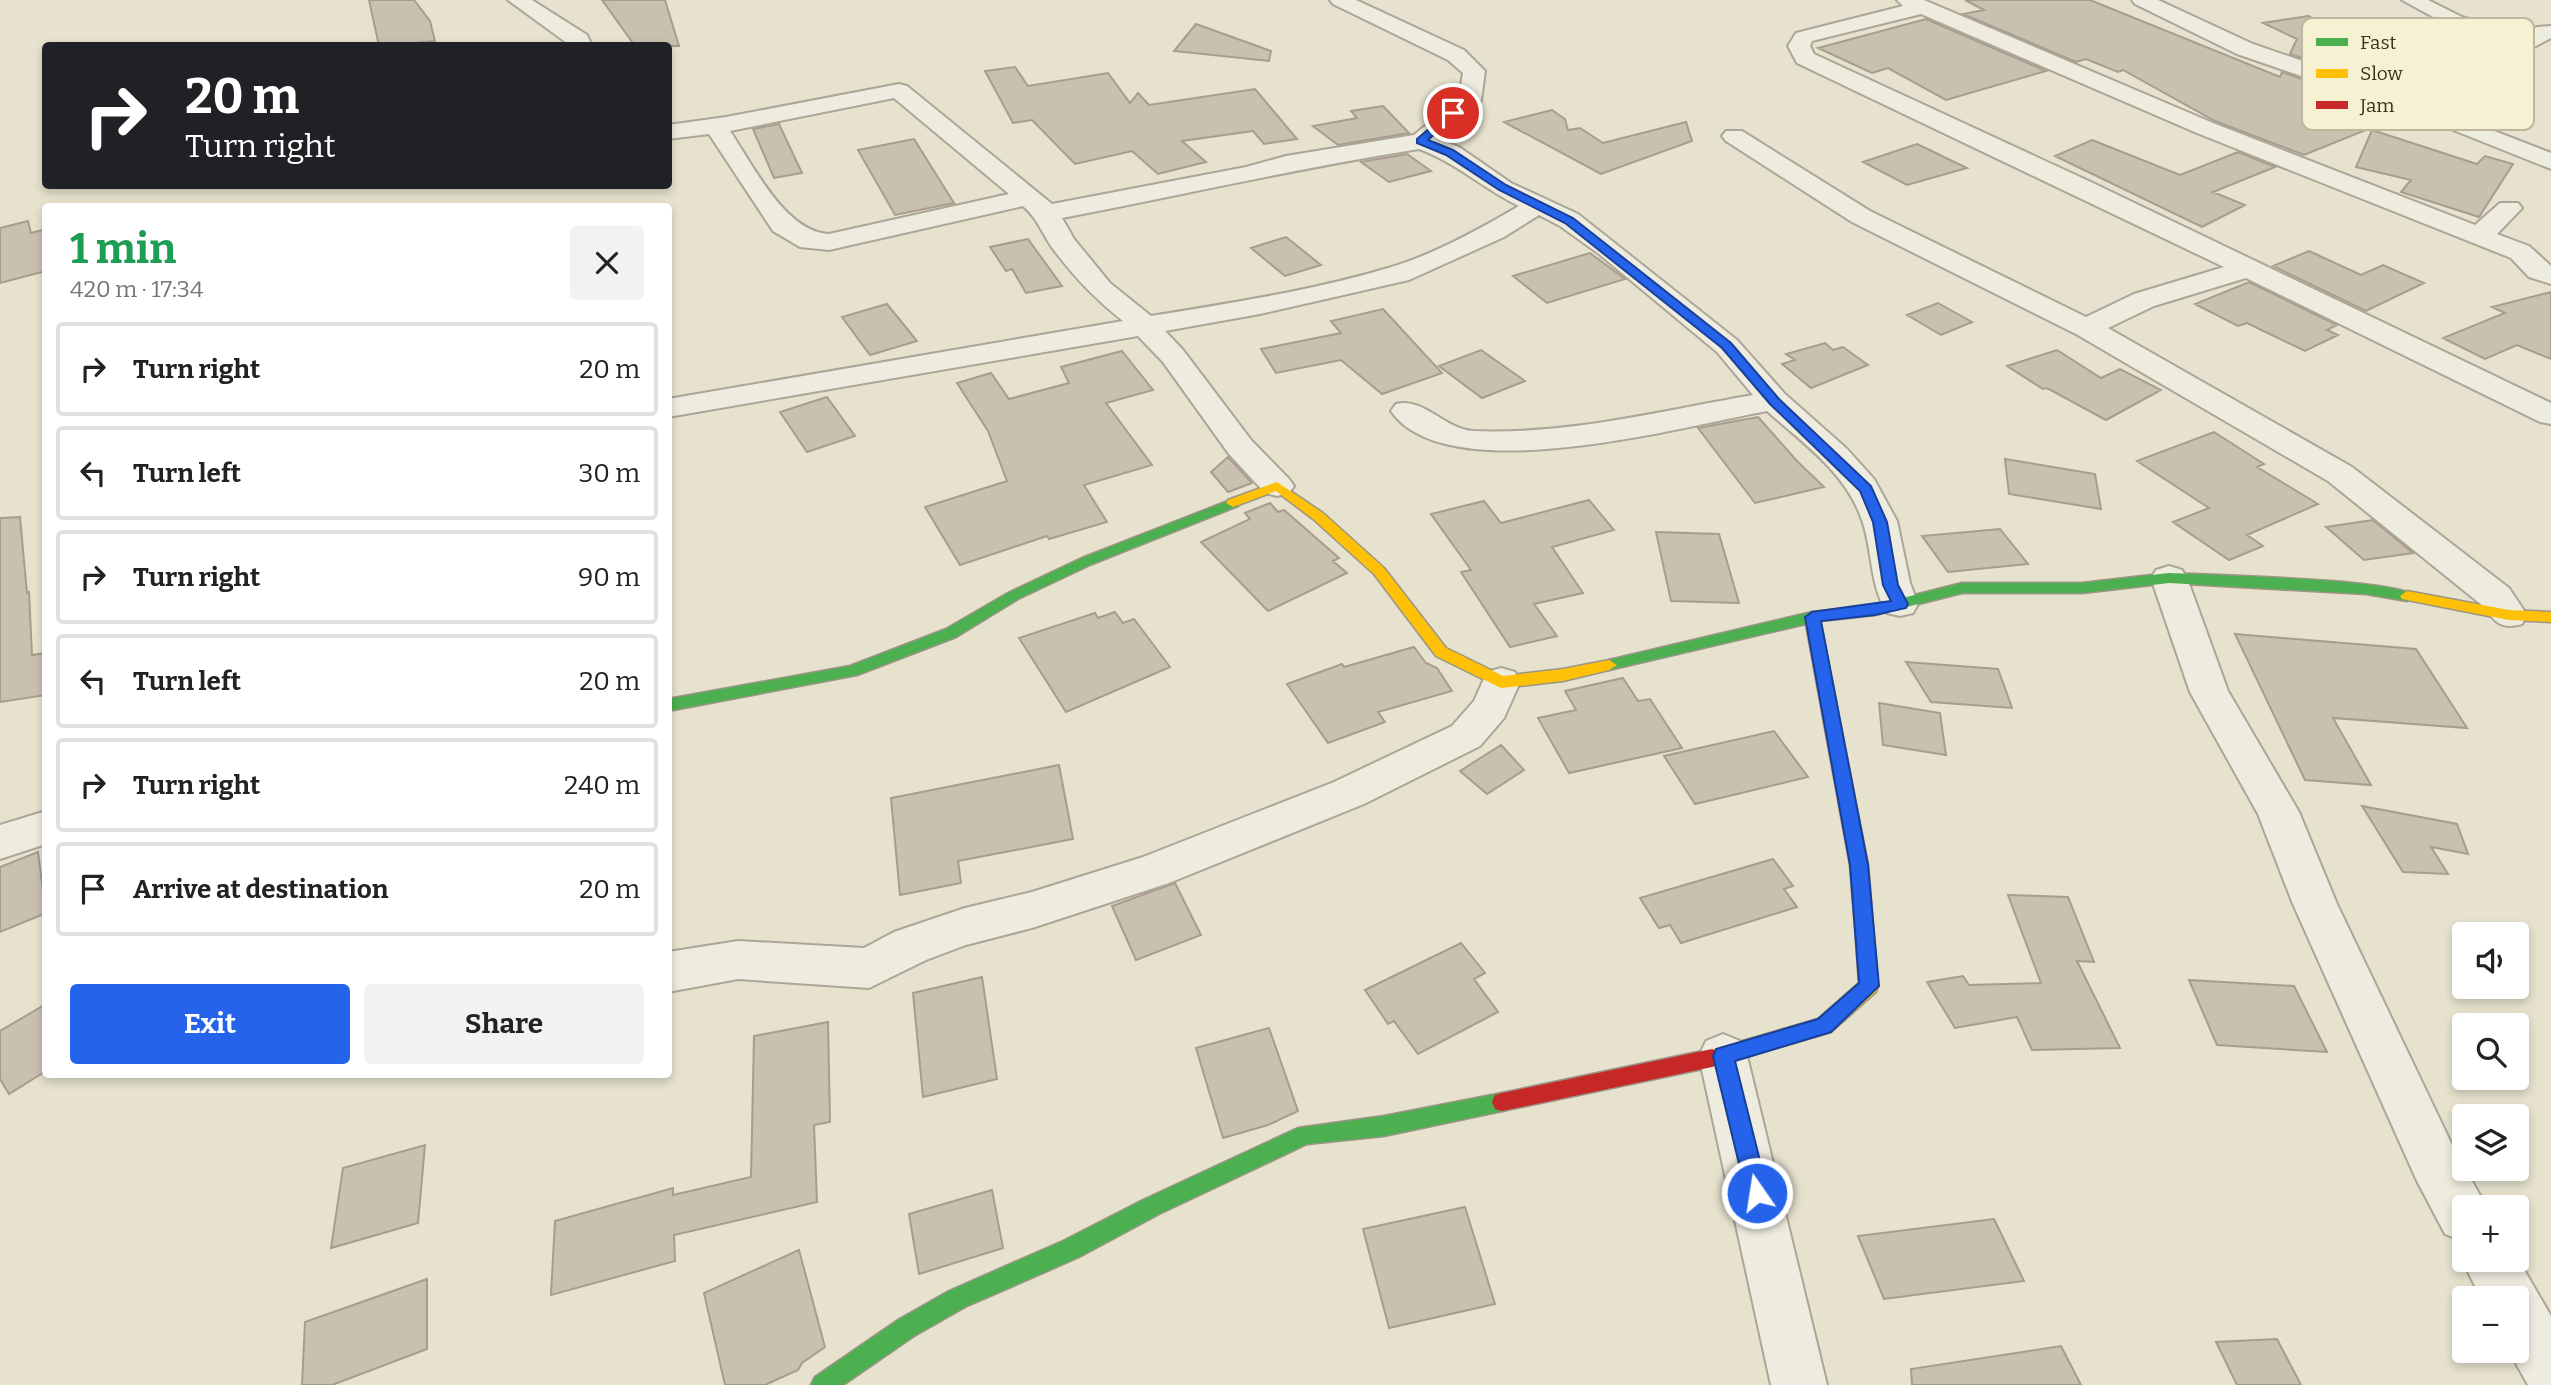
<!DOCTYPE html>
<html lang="en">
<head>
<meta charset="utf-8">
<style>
  :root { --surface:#fff; --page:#f2f2f2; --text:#222; --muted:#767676; --line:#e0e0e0; --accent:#2563eb }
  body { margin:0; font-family:Bitter,serif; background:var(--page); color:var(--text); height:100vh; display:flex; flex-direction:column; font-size:26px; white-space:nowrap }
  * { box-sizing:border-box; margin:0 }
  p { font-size:23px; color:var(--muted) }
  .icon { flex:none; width:38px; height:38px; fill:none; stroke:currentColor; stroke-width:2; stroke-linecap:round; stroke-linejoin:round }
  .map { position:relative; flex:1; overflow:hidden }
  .panel { position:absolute; left:42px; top:203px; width:630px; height:875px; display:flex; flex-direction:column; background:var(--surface); border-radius:7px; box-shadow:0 4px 10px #0003 }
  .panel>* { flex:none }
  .banner { position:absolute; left:42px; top:42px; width:630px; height:147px; border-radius:7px; box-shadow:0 4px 10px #0003; background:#202124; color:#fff; overflow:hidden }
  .tools { position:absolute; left:2452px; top:922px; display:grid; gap:14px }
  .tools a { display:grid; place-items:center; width:77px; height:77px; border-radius:7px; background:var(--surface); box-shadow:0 4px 10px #0003; font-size:35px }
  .pin { position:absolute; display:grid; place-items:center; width:60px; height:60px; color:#fff; margin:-30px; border:4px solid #fff; border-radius:50%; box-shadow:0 2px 7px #0007 }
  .me { position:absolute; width:77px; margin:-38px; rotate:347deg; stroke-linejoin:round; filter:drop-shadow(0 0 5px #0008) }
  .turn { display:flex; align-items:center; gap:24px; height:147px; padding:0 28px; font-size:32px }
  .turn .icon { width:91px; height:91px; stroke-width:2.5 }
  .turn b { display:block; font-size:49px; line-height:60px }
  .round { display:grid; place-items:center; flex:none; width:74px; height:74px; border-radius:7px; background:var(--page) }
  .head { display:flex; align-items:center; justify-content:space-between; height:119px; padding:0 28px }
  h1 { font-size:42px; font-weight:700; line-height:52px; color:#1e9e55 }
  .cta { display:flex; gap:14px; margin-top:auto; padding:14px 28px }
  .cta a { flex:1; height:80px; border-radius:7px; background:var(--accent); color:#fff; font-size:28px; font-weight:700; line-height:80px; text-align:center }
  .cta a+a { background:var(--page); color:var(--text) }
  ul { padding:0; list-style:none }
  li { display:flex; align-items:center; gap:21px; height:94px; margin:0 14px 10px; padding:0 14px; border:4px solid var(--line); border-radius:7px }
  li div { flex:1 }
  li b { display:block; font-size:26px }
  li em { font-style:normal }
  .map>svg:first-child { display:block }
  .building { fill:#cac0af; stroke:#a79d8d; stroke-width:2 }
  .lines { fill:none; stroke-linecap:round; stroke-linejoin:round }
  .street-casing { stroke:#aba697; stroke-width:4 }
  .fast-casing { stroke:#9b9586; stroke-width:3 }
  .slow-casing { stroke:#9b9586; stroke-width:3 }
  .jam-casing { stroke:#9b9586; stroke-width:3 }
  .street { fill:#eeebdf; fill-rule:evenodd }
  .fast { fill:#4caf50; fill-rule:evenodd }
  .slow { fill:#ffc107; fill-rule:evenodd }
  .jam { fill:#c62828; fill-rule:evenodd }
  .route { fill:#2563eb; stroke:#184099; stroke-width:2 }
  .key { fill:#f7f1d3; stroke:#bfb79d; stroke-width:2 }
  .key-label { font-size:19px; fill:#3b2f1e }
</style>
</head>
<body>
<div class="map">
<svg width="2551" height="1385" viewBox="0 0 2551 1385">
  <rect width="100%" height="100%" fill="#e6e2ce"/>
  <path class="building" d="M369 0H414L430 21 435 41 379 46Z
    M602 0H665L679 46H635Z
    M1965 0H2090L2280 77 2282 72 2391 110 2371 128 2304 155 2215 121 2123 70 2118 72 2086 59 2076 62 1963 14 1984 10Z
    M2308 16 2384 49 2368 52 2407 70 2360 78 2290 54 2297 39 2263 23Z
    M1926 19 2046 71 1946 100 1888 68 1872 73 1818 48Z
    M1196 24 1271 51 1269 61 1174 51Z
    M1015 67 1028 86 1108 73 1130 103 1138 93 1149 105 1255 89 1297 139 1264 144 1253 131 1182 141 1206 162 1158 174 1132 151 1075 164 1032 120 1013 123 985 71Z
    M1383 106 1409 133 1338 145 1313 126 1357 118 1351 111Z
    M1552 110 1565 119 1568 130 1580 128 1603 143 1686 122 1692 141 1601 174 1504 122Z
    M779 124 802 173 774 178 753 129Z
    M2372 130 2477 164 2485 156 2513 164 2479 217 2401 192 2411 180 2356 167Z
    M914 139 954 203 895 215 858 150Z
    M2092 140 2180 175 2238 152 2275 167 2213 192 2245 205 2202 227 2055 156Z
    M1917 144 1967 168 1907 185 1863 162Z
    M1407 154 1431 171 1389 182 1361 162Z
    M28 221 31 233 46 229V271L0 283V228Z
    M1286 237 1321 265 1285 276 1251 248Z
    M1028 239 1062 286 1026 293 1012 269 1006 271 990 247Z
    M2309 251 2361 275 2383 265 2424 283 2366 311 2273 266Z
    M1590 253 1625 279 1547 303 1513 276Z
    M2249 282 2337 325 2327 330 2338 335 2305 351 2247 323 2238 326 2195 304Z
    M2551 292V359L2517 345 2485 359 2443 338 2505 313 2492 307Z
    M1938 303 1972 322 1941 335 1907 315Z
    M887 304 917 341 870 355 842 317Z
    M1383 309 1442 373 1382 394 1341 360 1276 373 1261 349 1341 333 1331 321Z
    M1825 343 1833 350 1843 347 1868 365 1811 388 1782 364 1795 360 1786 354Z
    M1481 350 1525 381 1482 398 1439 366Z
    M2057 350 2101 378 2120 369 2161 390 2106 420 2047 388 2043 389 2007 366Z
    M1122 351 1153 390 1106 403 1152 465 1084 485 1107 522 1049 539 1047 536 960 565 925 507 1007 481 988 431 957 383 991 373 1009 399 1069 383 1061 367Z
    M827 397 855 436 807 452 780 412Z
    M1758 417 1797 461 1824 487 1755 503 1698 428Z
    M2214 432 2264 464 2257 467 2318 504 2247 535 2263 546 2229 560 2173 522 2209 508 2137 461Z
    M1228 457 1252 483 1228 492 1211 472Z
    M2005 459 2095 474 2101 509 2009 494Z
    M1589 500 1614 530 1552 547 1583 593 1534 604 1557 636 1510 647 1461 572 1471 570 1431 514 1484 501 1501 523Z
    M1270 503 1278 512 1284 510 1339 558 1333 561 1347 573 1268 611 1201 542 1250 519 1245 513Z
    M20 517 27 593 29 592 32 655 46 653V695L0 702V518Z
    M2373 520 2413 553 2364 560 2326 527Z
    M2000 529 2028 564 1948 572 1922 536Z
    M1656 532 1719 534 1739 603 1671 601Z
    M1115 612 1123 623 1134 619 1170 667 1066 712 1019 638 1095 613 1098 618Z
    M2235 634 2416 649 2467 728 2333 718 2371 785 2305 780Z
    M1414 647 1426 663 1437 668 1452 691 1378 712 1385 722 1328 743 1287 684 1342 664 1344 667Z
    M1906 662 1998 669 2012 708 1931 702Z
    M1623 678 1638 701 1650 699 1682 748 1569 773 1538 718 1576 710 1565 691Z
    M1879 703 1940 713 1946 755 1883 745Z
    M1774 731 1808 777 1695 804 1664 756Z
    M1501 745 1524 770 1487 794 1460 771Z
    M1059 765 1073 839 958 861 961 883 900 895 891 798Z
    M2362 806 2457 824 2468 854 2431 847 2448 874 2403 872Z
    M38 852 46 913 0 932V867Z
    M1773 859 1793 886 1784 889 1797 907 1681 943 1670 925 1659 928 1640 898Z
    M1175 883 1201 935 1136 960 1112 906Z
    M2008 895 2068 897 2094 962 2077 961 2120 1048 2032 1050 2017 1017 1955 1028 1927 982 1963 976 1969 985 2041 983Z
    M1461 943 1485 973 1474 979 1498 1012 1418 1054 1394 1021 1388 1024 1365 990Z
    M982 977 997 1079 923 1097 913 993Z
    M2189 980 2294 986 2327 1052 2217 1045Z
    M46 1004V1071L9 1094 0 1079V1031Z
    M828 1022 830 1122 814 1125 817 1202 674 1235 675 1261 551 1295 555 1221 673 1188V1195L751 1177 754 1036Z
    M1269 1028 1298 1111 1268 1125 1223 1138 1196 1048Z
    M425 1145 418 1223 331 1248 343 1168Z
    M992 1190 1003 1248 919 1274 909 1214Z
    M1465 1207 1495 1304 1389 1328 1363 1229Z
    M1994 1219 2024 1281 1884 1299 1858 1236Z
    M799 1250 825 1347 802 1363 798 1370 765 1385H725L704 1293Z
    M427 1279V1349L332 1385H302L305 1322Z
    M2277 1339 2301 1385H2237L2216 1342Z
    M2061 1346 2081 1385H1912L1911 1369Z"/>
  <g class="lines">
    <g class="street-casing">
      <path id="street" d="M508 0H532L587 35 592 46H571Z
        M1330 0H1356L1464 50 1485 71 1481 100 1438 139 1459 147 1511 183 1578 214 1737 340 1785 394 1847 449 1874 479 1897 521 1910 583 1918 604 1913 613 1900 616 1887 613C1869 583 1873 551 1862 520 1846 473 1803 443 1767 411 1684 426 1447 492 1391 411L1396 404C1424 397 1444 429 1473 431 1568 435 1660 411 1753 395L1717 352 1599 254 1560 226 1539 215 1504 237 1409 280 1260 314 1165 331 1183 350 1251 440 1289 479 1294 486 1289 493 1277 496 1265 493 1229 454 1163 362 1138 336 668 417V399L1123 321C1095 299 1072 275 1051 246 1041 231 1037 218 1023 206L829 250 800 247 773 231 709 134 668 139V125L726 117 899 84 907 86 1052 204 1246 167 1286 156 1414 135 1459 98 1463 73 1448 60 1333 4ZM894 98 1009 194 829 234C785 232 753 165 730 131ZM1419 149C1455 162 1484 189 1519 206 1480 229 1431 256 1388 268 1311 291 1230 303 1151 316L1110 283 1074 239 1062 218C1182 195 1299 168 1419 149Z
        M1897 0H1924L2213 123 2475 225 2500 203H2518L2522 208 2497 234 2529 246 2551 266V284L2529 277 2511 258 2197 133 1921 14 1812 41 1810 46 1814 54 2095 184 2551 403V424L2540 422 2246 278 2154 306 2108 328 2352 467 2509 588 2527 615 2522 624C2501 630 2495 622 2483 606L2328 481 2076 334 1852 222 1726 141 1722 136 1726 131H1742L1870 211 2086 317 2134 294 2224 267 1797 63 1788 46 1796 33 1903 6Z
        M2132 0H2158L2253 44 2381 88 2471 62 2507 43 2448 25 2402 0H2428L2462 17 2523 34 2537 27 2551 26V38L2487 72 2404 96 2551 153V169L2423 118 2237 54 2135 4Z
        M2169 566 2182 570 2187 578 2228 691 2299 812 2337 904 2453 1147 2487 1208H2464V1242L2445 1234 2417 1181 2293 904 2258 814 2190 692 2151 578 2156 570Z
        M1501 668 1515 672 1520 682 1504 718 1480 746 1364 804 1169 883 1032 928 966 945 926 960 869 988 738 979 668 992V952L738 941 864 948 894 932 965 908 1032 892 1143 857 1334 782 1452 726 1474 701 1487 672Z
        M46 811V844L0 859V825Z
        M1723 1034 1740 1041 1747 1056 1827 1385H1771L1699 1056 1706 1041Z
        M2464 1256V1260H2516V1256L2551 1316V1385H2528L2509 1351H2516V1298H2481L2462 1260Z"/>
    </g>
    <g class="fast-casing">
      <path id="fast" d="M1233 499 1238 500 1240 503 1238 506 1092 564 1018 599 956 637 857 675 668 711V699L850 666 946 629 1008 593 1082 558Z
        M2169 573C2204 575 2399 579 2414 596L2407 601 2366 594 2169 583 2082 593H1962L1875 615 1820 621 1868 865 1873 926 1870 931 1864 934 1858 931 1855 926 1850 865 1806 624 1609 670 1601 665 1609 660 1812 612 1875 605 1962 583H2082Z
        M1502 1093 1509 1095 1512 1102 1509 1109 1502 1111 1384 1136 1307 1144 1159 1214 1079 1257 965 1307 914 1336 843 1385H811L815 1377 898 1320 949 1291 1063 1241 1143 1200 1298 1128 1384 1116Z"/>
    </g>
    <g class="slow-casing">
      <path id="slow" d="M1277 482 1323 513 1384 568 1446 648 1503 676 1563 669 1609 660 1617 665 1609 670 1563 681 1501 688 1436 656 1374 574 1313 519 1276 491 1233 507 1226 503 1228 500Z
        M2407 591 2509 610 2551 612V622L2509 620 2402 599 2400 596Z
        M1864 918 1870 921 1873 926 1878 986 1876 992 1831 1032 1712 1067 1705 1064 1702 1058 1705 1052 1818 1019 1859 983 1855 926 1858 921Z"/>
    </g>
    <g class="jam-casing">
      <path id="jam" d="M1712 1049 1719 1052 1722 1058 1719 1064 1712 1067 1502 1111 1495 1109 1492 1102 1495 1095 1502 1093Z"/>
    </g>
    <use href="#street" class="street"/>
    <use href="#fast" class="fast"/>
    <use href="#slow" class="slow"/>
    <use href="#jam" class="jam"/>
  </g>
  <path class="route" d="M1450 111 1458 113 1428 140 1453 150 1506 185 1573 218 1731 343 1779 399 1871 486 1887 522 1898 585 1908 604 1906 608 1875 615 1821 621 1868 865 1879 986 1831 1032 1735 1061 1768 1193 1765 1200 1757 1204 1749 1200 1746 1193 1713 1056 1716 1049 1723 1047 1818 1019 1859 983 1850 865 1805 617 1812 612 1891 601 1883 585 1873 522 1860 491 1770 404 1722 348 1565 223 1499 190 1446 155 1417 143V139Z"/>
  <rect x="2302" y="18" width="232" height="112" rx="10" class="key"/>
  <rect x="2316" y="38" width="32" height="8" fill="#4caf50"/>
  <rect x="2316" y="69" width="32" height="9" fill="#ffc107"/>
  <rect x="2316" y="101" width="32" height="8" fill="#c62828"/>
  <g class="key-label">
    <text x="2360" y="49">Fast</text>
    <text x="2360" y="80">Slow</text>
    <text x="2360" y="112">Jam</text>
  </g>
</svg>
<div class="tools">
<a><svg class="icon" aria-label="sound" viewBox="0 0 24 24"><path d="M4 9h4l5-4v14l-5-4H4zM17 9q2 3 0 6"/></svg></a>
<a><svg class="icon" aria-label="search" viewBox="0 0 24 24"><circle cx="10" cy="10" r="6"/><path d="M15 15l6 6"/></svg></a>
<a><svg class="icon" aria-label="layers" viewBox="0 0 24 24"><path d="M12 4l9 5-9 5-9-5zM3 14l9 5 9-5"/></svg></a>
<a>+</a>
<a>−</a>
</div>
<div class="pin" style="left:1453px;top:113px;background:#d93025"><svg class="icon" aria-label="arrive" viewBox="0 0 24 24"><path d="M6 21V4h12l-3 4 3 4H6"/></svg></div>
<svg class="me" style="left:1757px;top:1193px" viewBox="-20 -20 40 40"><circle r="17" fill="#2563eb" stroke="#fff" stroke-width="3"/><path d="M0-11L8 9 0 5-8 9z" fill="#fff"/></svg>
<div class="banner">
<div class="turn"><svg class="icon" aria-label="right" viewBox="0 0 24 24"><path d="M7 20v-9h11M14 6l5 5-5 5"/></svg><div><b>20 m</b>Turn right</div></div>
</div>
<section class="panel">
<div class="head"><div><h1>1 min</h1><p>420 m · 17:34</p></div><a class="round"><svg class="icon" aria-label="close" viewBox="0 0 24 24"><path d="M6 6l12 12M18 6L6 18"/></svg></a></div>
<ul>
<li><svg class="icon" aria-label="right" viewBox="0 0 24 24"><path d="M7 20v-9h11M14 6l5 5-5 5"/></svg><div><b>Turn right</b></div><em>20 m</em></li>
<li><svg class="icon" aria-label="left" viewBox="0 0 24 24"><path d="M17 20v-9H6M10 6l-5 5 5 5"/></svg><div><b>Turn left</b></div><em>30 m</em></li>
<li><svg class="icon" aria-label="right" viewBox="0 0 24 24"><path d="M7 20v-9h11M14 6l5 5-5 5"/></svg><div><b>Turn right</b></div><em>90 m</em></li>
<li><svg class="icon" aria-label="left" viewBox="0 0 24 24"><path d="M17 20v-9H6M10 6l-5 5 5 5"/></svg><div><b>Turn left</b></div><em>20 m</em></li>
<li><svg class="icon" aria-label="right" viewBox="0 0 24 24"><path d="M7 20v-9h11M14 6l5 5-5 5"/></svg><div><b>Turn right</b></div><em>240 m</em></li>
<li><svg class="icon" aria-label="arrive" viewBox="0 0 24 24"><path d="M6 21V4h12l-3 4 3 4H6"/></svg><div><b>Arrive at destination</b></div><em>20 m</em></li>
</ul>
<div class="cta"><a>Exit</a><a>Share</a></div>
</section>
</div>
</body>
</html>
